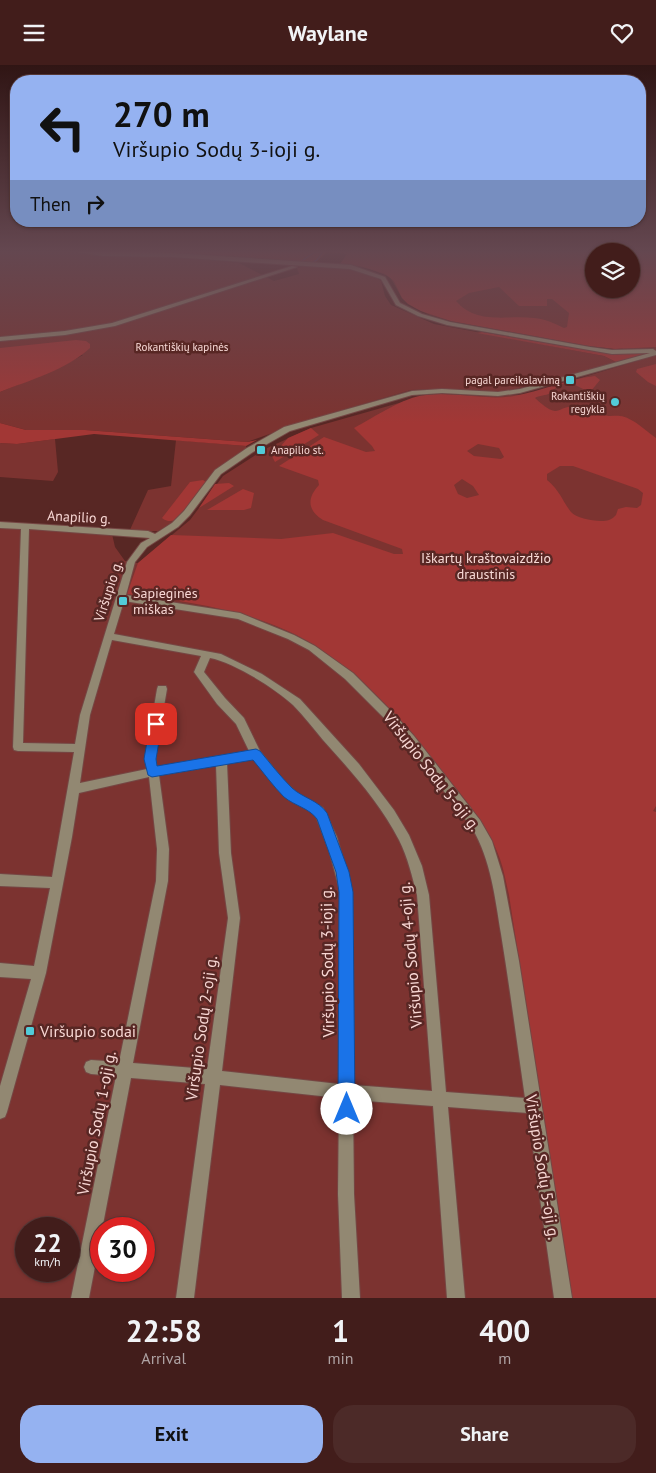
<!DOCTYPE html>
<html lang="en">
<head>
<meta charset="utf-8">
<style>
  :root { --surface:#421d1b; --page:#4c2a28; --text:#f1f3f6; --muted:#aea2a3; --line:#5a3b3a; --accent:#95b2f1 }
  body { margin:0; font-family:"PT Sans",sans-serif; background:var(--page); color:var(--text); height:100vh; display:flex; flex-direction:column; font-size:19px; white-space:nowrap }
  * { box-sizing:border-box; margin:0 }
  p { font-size:16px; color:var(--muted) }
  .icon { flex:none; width:28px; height:28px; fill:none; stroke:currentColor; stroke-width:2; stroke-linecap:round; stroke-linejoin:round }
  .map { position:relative; height:1233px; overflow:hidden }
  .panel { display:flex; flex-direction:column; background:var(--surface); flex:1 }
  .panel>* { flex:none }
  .banner { position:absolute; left:10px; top:10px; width:636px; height:152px; border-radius:20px; box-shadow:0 1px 4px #0004,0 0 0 1px var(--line); background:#95b2f1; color:#111; overflow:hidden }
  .fabs { position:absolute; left:585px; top:178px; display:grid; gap:10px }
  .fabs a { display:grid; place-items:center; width:55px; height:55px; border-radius:50%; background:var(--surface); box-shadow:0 1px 4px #0004,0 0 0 1px var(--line); font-size:25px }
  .speed { position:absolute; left:15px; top:1152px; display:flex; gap:10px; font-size:25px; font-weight:700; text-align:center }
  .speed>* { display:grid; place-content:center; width:65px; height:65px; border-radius:50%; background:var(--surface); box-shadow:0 1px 4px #0004,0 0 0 1px var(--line); line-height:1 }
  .speed small { font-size:12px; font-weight:400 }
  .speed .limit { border:8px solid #d22; background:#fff; color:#111 }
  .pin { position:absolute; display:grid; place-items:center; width:42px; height:42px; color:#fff; margin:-21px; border-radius:10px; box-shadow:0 2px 8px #0006 }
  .me { position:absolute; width:55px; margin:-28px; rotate:0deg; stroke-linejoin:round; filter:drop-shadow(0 0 4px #0008) }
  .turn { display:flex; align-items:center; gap:18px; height:105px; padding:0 20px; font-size:22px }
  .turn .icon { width:65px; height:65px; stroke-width:2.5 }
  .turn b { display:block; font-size:35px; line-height:42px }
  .then { display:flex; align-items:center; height:48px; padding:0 20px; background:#0003; gap:10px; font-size:19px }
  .eta { display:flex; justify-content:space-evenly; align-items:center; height:85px; text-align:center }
  .eta b { font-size:30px; font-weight:700; line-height:35px }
  .button { display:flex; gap:10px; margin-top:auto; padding:10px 20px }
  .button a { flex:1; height:58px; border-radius:20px; background:var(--accent); color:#111; font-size:20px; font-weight:700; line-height:58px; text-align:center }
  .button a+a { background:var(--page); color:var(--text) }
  header { display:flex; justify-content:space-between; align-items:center; height:65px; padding:0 20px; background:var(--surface); font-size:22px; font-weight:700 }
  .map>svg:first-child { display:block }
  .green { fill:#7c3330; fill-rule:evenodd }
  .forest { fill:#a23735; fill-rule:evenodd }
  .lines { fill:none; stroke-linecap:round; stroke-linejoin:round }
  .stream { stroke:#3659af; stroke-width:1 }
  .street-casing { stroke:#754744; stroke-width:2 }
  .street { fill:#928872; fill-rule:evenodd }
  .route { fill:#1a73e8; stroke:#114b97 }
  .poi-dot { fill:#52cbd8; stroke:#582724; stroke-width:2 }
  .labels { text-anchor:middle; stroke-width:5; stroke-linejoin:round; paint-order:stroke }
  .far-park-label { font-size:11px; fill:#f9dad7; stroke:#582724 }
  .far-poi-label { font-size:11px; fill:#f8d7d4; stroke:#582724; text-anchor:end }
  .street-label { font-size:14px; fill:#f8d7d4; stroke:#582724 }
  .park-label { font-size:14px; fill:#f9dad7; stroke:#582724 }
  .poi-label { font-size:14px; fill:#f8d7d4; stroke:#582724; text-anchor:start }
  .near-street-label { font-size:16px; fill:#f8d7d4; stroke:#582724 }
  .near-poi-label { font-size:16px; fill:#f8d7d4; stroke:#582724; text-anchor:start }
</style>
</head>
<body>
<header><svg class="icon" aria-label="menu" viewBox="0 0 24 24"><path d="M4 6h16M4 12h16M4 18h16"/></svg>Waylane<svg class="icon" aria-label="heart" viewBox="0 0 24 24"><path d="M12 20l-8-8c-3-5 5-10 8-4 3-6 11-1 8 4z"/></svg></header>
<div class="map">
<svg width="656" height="1233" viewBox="0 0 656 1233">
  <rect width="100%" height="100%" fill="#582724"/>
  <path class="green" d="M0 185H59L102 190 170 191 239 198 274 216 299 209 297 203C317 197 363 203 381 216L385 231 391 240 434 259 604 291 618 298 507 326 493 327 441 324 411 325 318 352 247 377 85 365H26L0 358V327L58 303 83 290 0 283Z
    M656 185V1233H0V462L112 469 115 482 125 496 138 498 190 455 223 411 265 384 311 363 427 330H524L637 296 622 283 589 281 451 256 430 250 415 243 402 233 390 212 370 204 346 199 364 187ZM594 186H631V224H594ZM26 1164H69V1206H26ZM101 1164H144V1206H101Z
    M55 374 58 407 53 416 0 412V378L17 379Z
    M176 375 246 381V385L206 417 175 456 158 466 129 467 148 425 171 421Z"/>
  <path class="forest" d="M82 185H656V282L615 284 589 281 451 256 421 246 408 239 402 233 394 216 385 209 360 201 340 199 347 189 327 187 315 198 169 188H115ZM594 186H631V224H594V195L570 187 590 193ZM499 222 519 241H547V234H552L569 248 567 262 564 263C554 258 545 254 534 253 505 250 477 260 456 236L469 228Z
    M482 267 604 288H642L644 289 618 298 604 291 477 268Z
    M76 275 86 276 90 279V283C66 305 30 315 0 327V283Z
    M656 299V321L648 317 636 307 637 304Z
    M595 311 600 315 591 326C583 326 575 318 568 318 560 318 555 324 550 328 546 331 539 330 535 333 563 359 554 337 583 342 590 344 597 349 604 350 610 352 615 350 620 351 632 352 646 366 656 373V741L653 746 656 747V1233H571L509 830C506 818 504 805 500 794 488 759 461 730 439 702 403 655 361 609 309 577 258 546 186 536 127 529L138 498 171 470 281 474 333 468 394 489H403L402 484 323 455C307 445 307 433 319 420L318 415 279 401 324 372 366 387 375 386 372 381 354 363C375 352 403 332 426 330 455 326 485 336 514 331 542 326 567 314 595 311ZM478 379 499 383 504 392 501 394 474 391 467 386ZM560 401H573L638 424 643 428 641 440 637 443 626 442 618 444 616 450C614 452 612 454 609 455 600 458 577 454 571 447 561 434 561 427 547 415V409ZM462 414 473 421 479 430 467 433 458 429 454 420Z
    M0 358 26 365H85L247 377 257 375 246 381 94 369 17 379 0 378Z
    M311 363 319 370 275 397 272 391 288 373Z
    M203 415 206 417C198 430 179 467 162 453L190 417Z
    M229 418 234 421 199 443 215 419Z
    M243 424 254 428 251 443 244 445H207Z"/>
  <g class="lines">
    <path class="stream" d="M303 195 315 187H321
      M313 197 317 195 324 185"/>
    <g class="street-casing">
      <path id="street" d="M65 185 103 187 173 188 351 200 385 212 400 238 422 249 450 257 590 282 612 285 653 284 656 286V290L520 328 498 331 442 328 412 330 290 366 253 387 221 409 190 450 178 462 147 482 135 497 126 530 240 548 294 570 315 581 353 608 393 648 414 671 480 755 492 776 503 811 519 896 572 1233H554L528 1048 448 1042 465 1233H447L433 1041 353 1035 354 1129 360 1233H342L338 1129 339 1033 220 1020 194 1233H176L205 1019 131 1013 89 1233H71L116 1011 91 1009 86 1007 84 1002 86 997 91 995 119 997 156 816 157 784 149 712 79 728 72 772 46 908 7 1047 5 1052 0 1054V1021L31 914 0 912V898L34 901 50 823 0 821V809L52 812 74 687 18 686 14 685 13 682 21 464 0 463V457L148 466 155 469 172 458 184 446 215 405 247 383 284 362 412 326 442 324 498 327 520 324 650 288 612 289 447 260 418 251 396 240 381 214 350 204 173 192 103 191ZM29 464 150 473 141 478 127 497 80 650 75 679 23 678ZM124 536 238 554 288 574 309 585 345 614 385 654 406 677 472 763C491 795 495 833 501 869 510 924 517 978 525 1033L446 1027 429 830 422 801 409 770 394 745 359 699 300 634 262 609 221 589 114 569ZM112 575 201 591 194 607 217 639 236 659 249 686 157 702 155 694 167 624 166 621H158L157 624 145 694 147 704 80 718 90 650ZM210 593C233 597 276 624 293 640 304 651 313 663 323 675 351 706 380 738 399 775 408 793 412 811 417 830L432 1026 353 1020 352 827 337 772 323 743 299 730 283 715 260 686 244 653 225 633 204 607ZM254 694 286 732 315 749 329 785 340 827 339 1019 222 1006 240 853 231 788 227 698ZM216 700 219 788 228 853 207 1004 133 998 168 816 169 784 159 710Z
        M292 201 297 202 115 261 65 270 0 276V272L65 266 112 258Z"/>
    </g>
    <use href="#street" class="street"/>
  </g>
  <linearGradient id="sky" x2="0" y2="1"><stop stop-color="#301514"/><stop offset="0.52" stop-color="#644750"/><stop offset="1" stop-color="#644750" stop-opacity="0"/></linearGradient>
  <rect width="656" height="358" fill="url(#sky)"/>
  <path class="route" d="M156 654 160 656 162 659 156 694 157 701 256 684 260 686C270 698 280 711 292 723 303 733 318 735 327 748L349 807 353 827 355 1044 353 1050 347 1052 341 1050 338 1044 339 827 336 807 317 754C309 743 295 741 284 732 273 721 263 707 253 695L152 712 148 710 144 694 150 659 152 656Z"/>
  <g class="poi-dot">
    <rect x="565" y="310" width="10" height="10" rx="2.5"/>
    <circle cx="615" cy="337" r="5"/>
    <rect x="256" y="380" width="10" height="10" rx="2.5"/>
    <rect x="118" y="531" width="10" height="10" rx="2.5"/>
    <rect x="25" y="961" width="10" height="10" rx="2.5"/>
  </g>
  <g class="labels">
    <g class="far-park-label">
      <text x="182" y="286">Rokantiškių kapinės</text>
    </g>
    <g class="far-poi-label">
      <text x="560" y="319">pagal pareikalavimą</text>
      <text x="605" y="335">Rokantiškių<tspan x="605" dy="13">regykla</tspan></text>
      <text x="271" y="389" text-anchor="start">Anapilio st.</text>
    </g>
    <g class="street-label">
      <text transform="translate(79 452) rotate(3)" y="5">Anapilio g.</text>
      <text transform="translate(108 526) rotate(-72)" y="5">Viršupio g.</text>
    </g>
    <g class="park-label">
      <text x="486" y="498">Iškartų kraštovaizdžio<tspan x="486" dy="16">draustinis</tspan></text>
    </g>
    <g class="poi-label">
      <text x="133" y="533">Sapieginės<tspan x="133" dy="16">miškas</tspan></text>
    </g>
    <g class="near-street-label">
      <text transform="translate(432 706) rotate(52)" y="6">Viršupio Sodų 5-oji g.</text>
      <text transform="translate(410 890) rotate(-95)" y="6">Viršupio Sodų 4-oji g.</text>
      <text transform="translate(327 897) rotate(-91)" y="6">Viršupio Sodų 3-ioji g.</text>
      <text transform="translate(201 963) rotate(-82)" y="6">Viršupio Sodų 2-oji g.</text>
      <text transform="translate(96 1058) rotate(-79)" y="6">Viršupio Sodų 1-oji g.</text>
      <text transform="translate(543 1102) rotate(81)" y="6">Viršupio Sodų 5-oji g.</text>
    </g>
    <g class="near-poi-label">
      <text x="40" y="972">Viršupio sodai</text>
    </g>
  </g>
</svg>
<div class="fabs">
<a><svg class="icon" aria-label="layers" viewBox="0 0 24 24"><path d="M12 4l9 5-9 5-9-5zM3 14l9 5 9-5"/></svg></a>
</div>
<div class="speed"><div>22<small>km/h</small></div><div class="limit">30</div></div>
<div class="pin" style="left:156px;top:659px;background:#d93025"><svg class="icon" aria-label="arrive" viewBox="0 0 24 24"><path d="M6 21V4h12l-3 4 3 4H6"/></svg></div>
<svg class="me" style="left:347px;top:1044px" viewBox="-20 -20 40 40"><circle r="19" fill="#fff"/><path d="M0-13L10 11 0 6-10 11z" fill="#1a73e8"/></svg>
<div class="banner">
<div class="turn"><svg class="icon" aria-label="left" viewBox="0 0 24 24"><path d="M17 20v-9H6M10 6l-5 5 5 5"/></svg><div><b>270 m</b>Viršupio Sodų 3-ioji g.</div></div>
<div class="then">Then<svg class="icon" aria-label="right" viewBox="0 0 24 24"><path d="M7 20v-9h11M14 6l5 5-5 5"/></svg></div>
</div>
</div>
<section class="panel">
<div class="eta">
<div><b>22:58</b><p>Arrival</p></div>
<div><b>1</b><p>min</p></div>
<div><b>400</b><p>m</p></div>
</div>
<div class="button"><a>Exit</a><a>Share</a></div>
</section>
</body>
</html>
